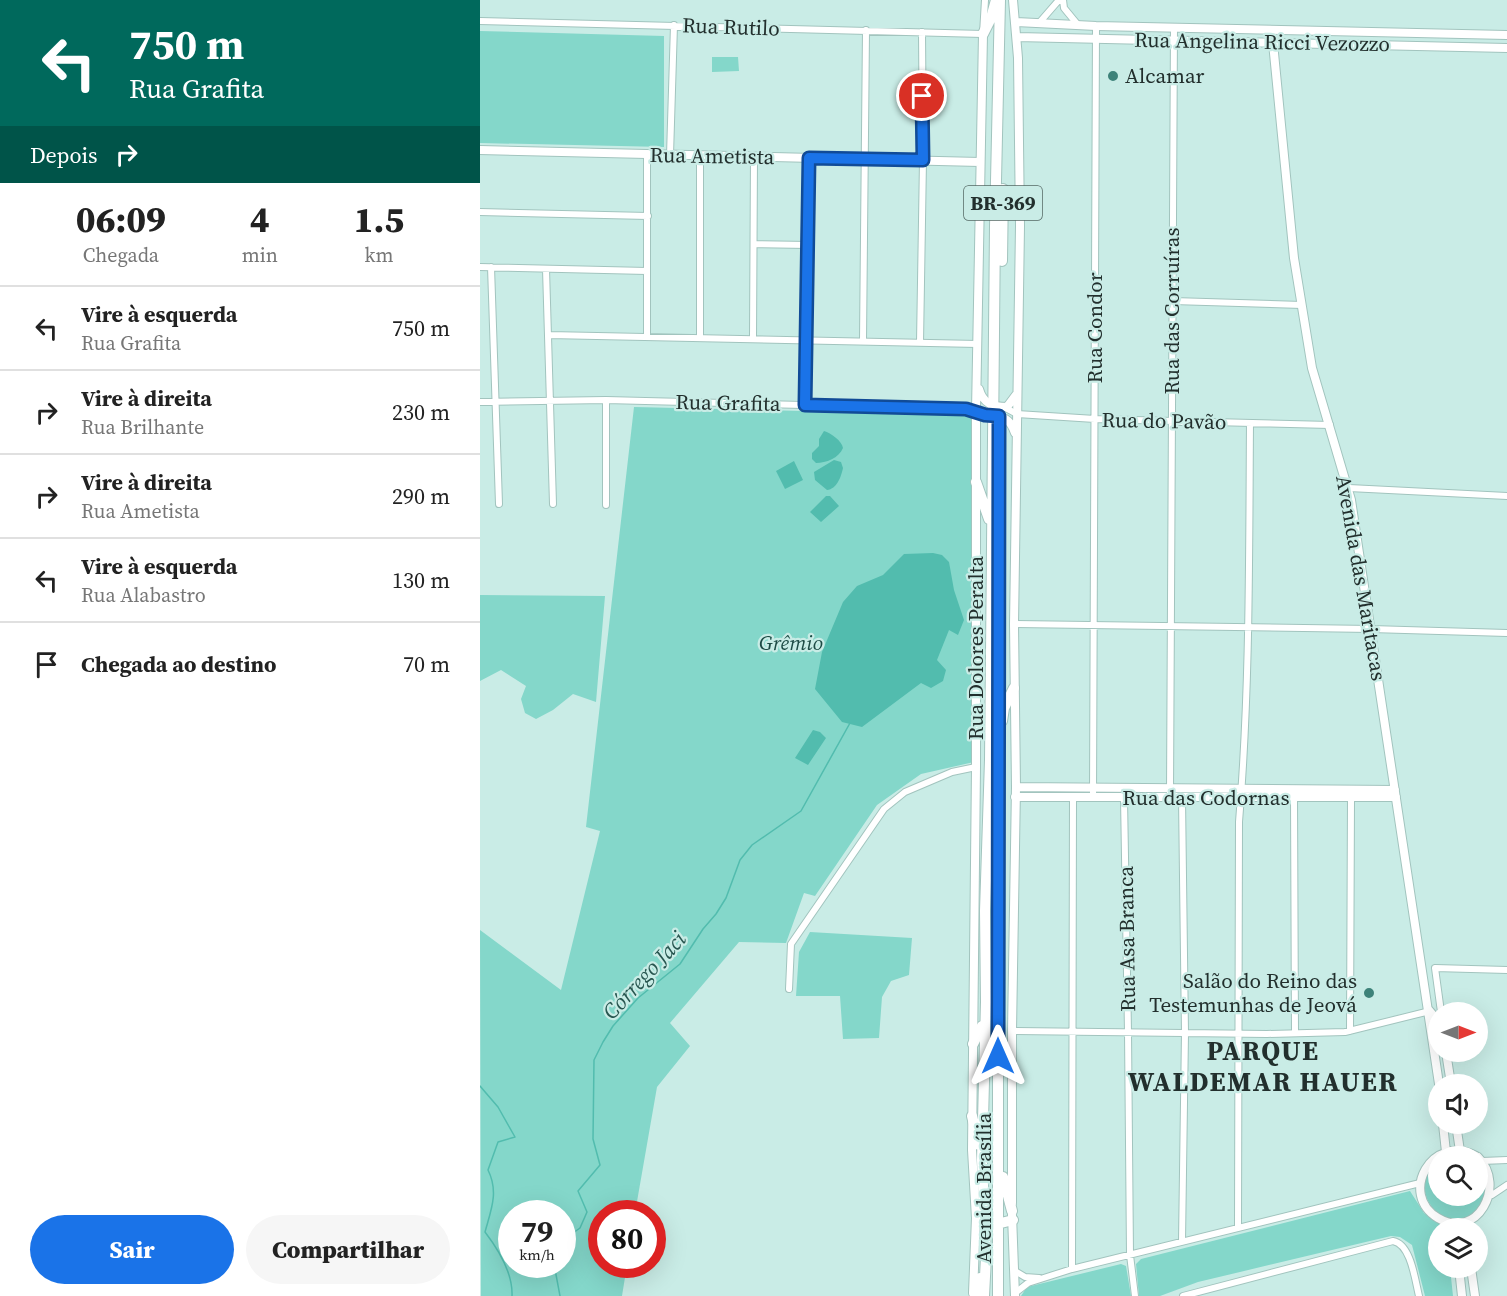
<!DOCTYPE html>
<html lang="pt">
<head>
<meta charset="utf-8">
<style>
  :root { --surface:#fff; --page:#f6f6f6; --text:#222; --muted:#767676; --line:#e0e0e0; --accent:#1a73e8 }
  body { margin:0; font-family:"Source Serif 4",serif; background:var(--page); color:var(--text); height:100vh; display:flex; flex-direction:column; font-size:22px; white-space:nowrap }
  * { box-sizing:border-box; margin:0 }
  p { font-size:20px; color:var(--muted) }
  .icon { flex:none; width:33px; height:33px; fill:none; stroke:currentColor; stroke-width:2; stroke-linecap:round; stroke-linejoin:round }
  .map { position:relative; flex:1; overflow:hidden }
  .drawer { display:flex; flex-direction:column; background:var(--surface); width:480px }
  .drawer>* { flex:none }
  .hud { background:#00695c; color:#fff; overflow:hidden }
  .needle { width:39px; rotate:90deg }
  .tools { position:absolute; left:948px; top:1002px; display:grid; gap:12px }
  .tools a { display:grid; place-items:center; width:60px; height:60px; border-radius:50%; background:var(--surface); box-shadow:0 6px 24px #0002; font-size:30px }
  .speed { position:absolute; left:18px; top:1200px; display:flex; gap:12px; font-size:30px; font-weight:700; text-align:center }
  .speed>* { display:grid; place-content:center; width:78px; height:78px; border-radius:50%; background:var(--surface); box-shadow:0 6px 24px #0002; line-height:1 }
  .speed small { font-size:15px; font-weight:400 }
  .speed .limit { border:9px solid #d22; background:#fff; color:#111 }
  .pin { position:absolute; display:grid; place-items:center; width:51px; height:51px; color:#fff; margin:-26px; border:3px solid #fff; border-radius:50%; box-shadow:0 2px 6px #0007 }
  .me { position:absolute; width:66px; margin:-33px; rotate:0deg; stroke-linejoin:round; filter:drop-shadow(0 0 4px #0008) }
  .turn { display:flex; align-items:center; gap:21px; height:126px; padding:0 30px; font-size:27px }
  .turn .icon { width:78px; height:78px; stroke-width:2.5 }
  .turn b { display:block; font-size:42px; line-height:51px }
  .then { display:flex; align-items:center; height:57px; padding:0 30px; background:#0003; gap:12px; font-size:22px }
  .eta { display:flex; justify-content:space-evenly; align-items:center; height:102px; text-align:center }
  .eta b { font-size:36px; font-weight:800; line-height:42px }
  .primary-button { display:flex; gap:12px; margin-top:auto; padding:12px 30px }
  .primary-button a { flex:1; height:69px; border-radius:36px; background:var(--accent); color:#fff; font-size:24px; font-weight:800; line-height:69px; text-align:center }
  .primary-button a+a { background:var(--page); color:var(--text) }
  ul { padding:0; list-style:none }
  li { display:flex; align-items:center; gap:18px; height:84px; padding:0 30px; border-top:2px solid var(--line) }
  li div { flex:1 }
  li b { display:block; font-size:22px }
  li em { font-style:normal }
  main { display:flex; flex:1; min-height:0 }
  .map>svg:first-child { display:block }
  .green { fill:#84d7ca; fill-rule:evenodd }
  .water { fill:#52bcae }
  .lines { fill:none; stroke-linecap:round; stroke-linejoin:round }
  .stream { stroke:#52bcae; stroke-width:1.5 }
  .street-casing { stroke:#a2c4be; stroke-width:8 }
  .secondary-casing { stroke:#a2c4be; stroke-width:10 }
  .highway-casing { stroke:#a2c4be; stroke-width:12 }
  .street { stroke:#fff; stroke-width:6 }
  .secondary { stroke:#fff; stroke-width:8 }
  .highway { stroke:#fff; stroke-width:10 }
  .route-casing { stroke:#114b97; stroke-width:15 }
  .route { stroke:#1a73e8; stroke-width:10 }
  .poi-dot { fill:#3d8279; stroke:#c9ece6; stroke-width:2 }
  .labels { text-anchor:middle; stroke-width:4.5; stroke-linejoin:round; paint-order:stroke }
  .shield { fill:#c9ece6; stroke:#546864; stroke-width:1.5 }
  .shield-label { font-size:20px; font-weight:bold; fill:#222f2d }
  .street-label { font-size:21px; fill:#222f2d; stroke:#c9ece6 }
  .poi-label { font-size:21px; fill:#222f2d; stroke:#c9ece6; text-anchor:start }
  .park-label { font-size:21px; font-style:italic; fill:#1d4b45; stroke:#c9ece6 }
  .water-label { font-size:22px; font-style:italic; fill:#285650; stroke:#c9ece6 }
  .district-label { font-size:27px; font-weight:bold; letter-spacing:1.5px; fill:#222f2d; stroke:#c9ece6 }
</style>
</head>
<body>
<main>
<section class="drawer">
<div class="hud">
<div class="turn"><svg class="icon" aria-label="left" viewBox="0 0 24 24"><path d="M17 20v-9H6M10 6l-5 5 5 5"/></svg><div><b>750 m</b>Rua Grafita</div></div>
<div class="then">Depois<svg class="icon" aria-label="right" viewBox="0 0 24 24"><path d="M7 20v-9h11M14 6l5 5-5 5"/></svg></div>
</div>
<div class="eta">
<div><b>06:09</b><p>Chegada</p></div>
<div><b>4</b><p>min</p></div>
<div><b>1.5</b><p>km</p></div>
</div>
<ul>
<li><svg class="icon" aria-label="left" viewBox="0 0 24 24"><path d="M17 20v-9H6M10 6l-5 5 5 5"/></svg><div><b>Vire à esquerda</b><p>Rua Grafita</p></div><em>750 m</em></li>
<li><svg class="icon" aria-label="right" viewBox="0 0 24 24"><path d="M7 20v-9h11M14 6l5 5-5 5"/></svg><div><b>Vire à direita</b><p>Rua Brilhante</p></div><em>230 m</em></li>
<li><svg class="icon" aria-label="right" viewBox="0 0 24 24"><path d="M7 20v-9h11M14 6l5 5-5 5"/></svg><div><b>Vire à direita</b><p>Rua Ametista</p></div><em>290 m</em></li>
<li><svg class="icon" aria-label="left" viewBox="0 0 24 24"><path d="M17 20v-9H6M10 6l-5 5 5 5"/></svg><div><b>Vire à esquerda</b><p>Rua Alabastro</p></div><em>130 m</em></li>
<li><svg class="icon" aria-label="arrive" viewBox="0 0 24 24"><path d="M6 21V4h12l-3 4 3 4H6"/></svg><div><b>Chegada ao destino</b></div><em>70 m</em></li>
</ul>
<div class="primary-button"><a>Sair</a><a>Compartilhar</a></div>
</section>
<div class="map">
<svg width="1027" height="1296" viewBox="0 0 1027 1296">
  <rect width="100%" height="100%" fill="#c9ece6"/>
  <path class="green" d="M0 31 184 36V147L0 143Z
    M258 57 259 71 232 72V57Z
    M154 407 494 415V762L441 774 397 805 335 896 324 893 306 943 259 942 190 1023 210 1046 177 1087 155 1213 122 1214V1264L147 1265 142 1296H1L0 930 81 990 120 831 106 827ZM32 1214H82V1264H32Z
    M0 595 125 596 116 702 93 694 73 710 56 719 45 713 41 699 46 686 21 670 0 681Z
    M330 932 432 938 429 975 411 981 402 997 399 1038 363 1039 360 996H316L319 952Z
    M958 1161V1196H998V1162L1002 1166 1009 1197 987 1220C981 1219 973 1220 967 1219 963 1218 959 1214 956 1211 940 1197 941 1173 958 1161Z
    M930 1191 944 1213 967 1228H958V1268H970L973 1296H945L932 1245 920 1237 911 1236 718 1282 680 1296H659L656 1264 661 1259Z
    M641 1264 646 1266 651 1296H541L547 1287Z"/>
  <path class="water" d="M344 431C351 433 362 441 363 448 359 458 346 463 336 463L332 459V453L339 446V439Z
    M354 460 361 462 363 468C361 477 357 489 347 490L335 480 334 472Z
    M314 461 323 480 305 489 296 471Z
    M346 496H350L359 506 341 522 330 512Z
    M453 553 462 555 469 562 474 590 484 620 478 635 469 630 457 660 466 670 463 681 451 688 441 683 382 727 362 722 335 689 342 652 363 602 377 586 403 575 424 554Z
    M333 730 340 732 346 738 328 765 315 758Z"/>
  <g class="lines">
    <path class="stream" d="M0 1086 18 1107 35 1137 18 1142 8 1170C19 1192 11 1210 5 1232 18 1249 33 1274 32 1296
      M82 1241 100 1228 107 1212 98 1191 120 1165 113 1139 114 1060 123 1042 133 1026 158 998 200 964 223 929 236 914 246 898 260 860 272 845 321 811 370 723
      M74 1264 80 1296"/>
    <g class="street-casing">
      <path id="street" d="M583 0 584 8 598 25
        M0 21 503 34 505 0
        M559 23 579 0
        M167 154V336
        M190 155 194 25
        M0 212 168 216
        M274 244 328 245
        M0 267 167 271
        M11 267 19 504
        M66 269 73 504
        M693 301 822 305
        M69 335 498 344
        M220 338V156
        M273 339 274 156
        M383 341 386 30
        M440 343 443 160 442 32
        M0 402 126 400 486 409 496 411
        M325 405 329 158
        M524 407 537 414 615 419 850 425
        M869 488 1027 496
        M126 505V400
        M534 624 891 629 1027 633
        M690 792 694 27
        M613 798 616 26
        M644 798 648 1032 650 1255 655 1296
        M702 798 705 1033 702 1241
        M814 798 815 1033
        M309 989 311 944 404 809 425 792 472 772 496 767
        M961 1012 955 968 1027 970
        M532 1031 787 1034 865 1032 950 1011
        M870 1031 871 799
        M1002 1161 1027 1160
        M1012 1195 1027 1185
        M758 1228 759 822C770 689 769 556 770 423
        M592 1269 593 798
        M535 1271 545 1277 559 1278
        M535 1293 548 1283 592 1269 940 1183
        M703 1296 913 1241C931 1244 935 1280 939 1296"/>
    </g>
    <g class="secondary-casing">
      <path id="secondary" d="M536 22 616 26 1027 35
        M537 37 1027 48
        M793 43 814 258 832 368 871 500 959 1084
        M0 150 500 162
        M499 389C503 403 512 407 527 407L536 395
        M496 411C514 419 528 411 535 433
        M536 787 915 790
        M535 797H916
        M948 1009 958 1021
        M966 1052 971 1084
        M963 1124 966 1152
        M976 1124 980 1151
        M996 1156C952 1133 918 1194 958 1218 997 1241 1027 1186 998 1157
        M532 1203V1031L536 787 534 624 540 226 538 58 533 0
        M532 1215 535 1296
        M979 1268 982 1296
        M991 1268 995 1296
        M493 1293 496 1218 492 1150 496 767V411L503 34"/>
    </g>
    <g class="highway-casing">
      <path id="highway" d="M503 34 511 18 516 0
        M522 261 523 189
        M496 482 509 519
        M522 721 524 708 534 688
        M493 1044 502 1026
        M492 1116 499 1145
        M523 1177 532 1211
        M514 1217 521 1223 533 1220
        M496 1296 500 1278
        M504 1296 506 1257 502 1160 506 1002 505 911 510 760 515 226 520 0
        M518 1296V672"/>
    </g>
    <use href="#street" class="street"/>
    <use href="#secondary" class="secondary"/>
    <use href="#highway" class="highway"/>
  </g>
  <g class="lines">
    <g class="route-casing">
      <path id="route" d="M442 96 443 160 329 158 325 405 486 409 505 415 519 416 518 1056"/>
    </g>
    <use href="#route" class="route"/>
  </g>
  <g class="poi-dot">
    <circle cx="633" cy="76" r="6"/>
    <circle cx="889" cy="993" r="6"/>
  </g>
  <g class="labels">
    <rect class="shield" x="484" y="186" width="78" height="34" rx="4.5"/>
    <g class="shield-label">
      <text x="523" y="210">BR-369</text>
    </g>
    <g class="street-label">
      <text transform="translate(251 27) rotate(2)" y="7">Rua Rutilo</text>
      <text transform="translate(782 42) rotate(1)" y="7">Rua Angelina Ricci Vezozzo</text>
      <text transform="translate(232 156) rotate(1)" y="7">Rua Ametista</text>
      <text transform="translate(692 311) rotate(-90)" y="7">Rua das Corruíras</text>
      <text transform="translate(615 328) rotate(-90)" y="7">Rua Condor</text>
      <text transform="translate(248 403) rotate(1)" y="7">Rua Grafita</text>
      <text transform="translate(684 421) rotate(1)" y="7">Rua do Pavão</text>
      <text transform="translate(881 578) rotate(80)" y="7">Avenida das Maritacas</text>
      <text transform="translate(496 648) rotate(-90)" y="7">Rua Dolores Peralta</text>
      <text x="726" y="805">Rua das Codornas</text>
      <text transform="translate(647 939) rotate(-91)" y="7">Rua Asa Branca</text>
      <text transform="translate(504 1188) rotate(-90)" y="7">Avenida Brasília</text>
    </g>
    <g class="poi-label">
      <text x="645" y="83">Alcamar</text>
      <text x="877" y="988" text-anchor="end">Salão do Reino das<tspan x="877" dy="24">Testemunhas de Jeová</tspan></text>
    </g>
    <g class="park-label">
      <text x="311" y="650">Grêmio</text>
    </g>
    <g class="water-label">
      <text transform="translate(164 975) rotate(-47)" y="8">Córrego Jaci</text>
    </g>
    <g class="district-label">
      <text x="783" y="1060">PARQUE<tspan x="783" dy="31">WALDEMAR HAUER</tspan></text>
    </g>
  </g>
</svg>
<div class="tools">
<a><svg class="needle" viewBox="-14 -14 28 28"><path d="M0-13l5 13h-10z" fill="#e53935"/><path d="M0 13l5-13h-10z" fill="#767676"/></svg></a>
<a><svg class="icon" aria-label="sound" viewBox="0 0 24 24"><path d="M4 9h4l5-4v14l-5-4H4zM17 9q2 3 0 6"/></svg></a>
<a><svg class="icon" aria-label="search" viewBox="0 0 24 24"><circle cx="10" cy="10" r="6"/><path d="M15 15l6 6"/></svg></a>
<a><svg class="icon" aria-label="layers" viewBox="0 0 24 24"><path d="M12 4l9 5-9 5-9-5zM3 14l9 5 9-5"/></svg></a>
</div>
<div class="speed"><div>79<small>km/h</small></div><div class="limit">80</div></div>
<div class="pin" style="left:442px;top:96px;background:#d93025"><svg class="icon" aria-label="arrive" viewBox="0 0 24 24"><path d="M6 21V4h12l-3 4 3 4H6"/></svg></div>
<svg class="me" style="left:518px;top:1056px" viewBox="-20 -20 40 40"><path d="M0-17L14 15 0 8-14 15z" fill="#1a73e8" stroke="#fff" stroke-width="4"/></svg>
</div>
</main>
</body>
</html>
